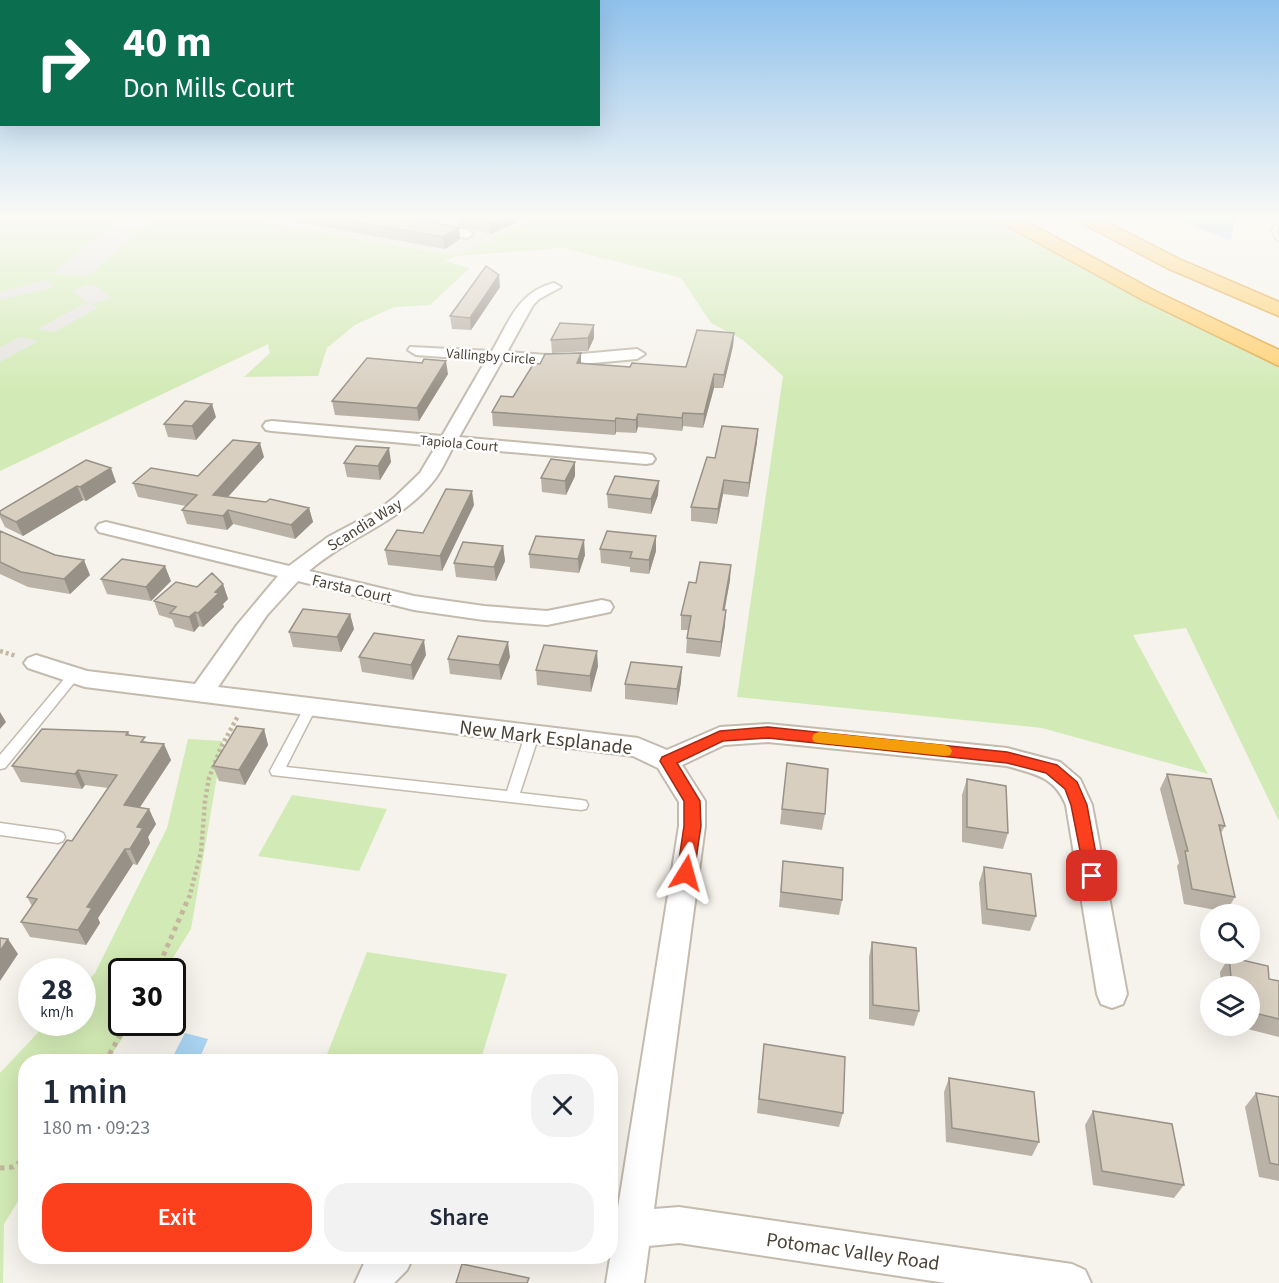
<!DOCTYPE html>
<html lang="en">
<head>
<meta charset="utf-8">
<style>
  :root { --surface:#fff; --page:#f2f2f3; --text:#1f2937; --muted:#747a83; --accent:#fc3f1d }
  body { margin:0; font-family:"Source Sans 3",sans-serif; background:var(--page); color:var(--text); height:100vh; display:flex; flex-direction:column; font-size:22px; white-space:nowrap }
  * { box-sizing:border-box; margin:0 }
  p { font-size:20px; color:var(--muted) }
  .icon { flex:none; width:33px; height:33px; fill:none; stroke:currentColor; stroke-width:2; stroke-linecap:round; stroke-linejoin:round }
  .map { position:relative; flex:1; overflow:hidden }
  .side { position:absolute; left:18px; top:1054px; width:600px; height:210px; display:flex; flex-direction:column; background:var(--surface); border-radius:24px; box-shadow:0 6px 24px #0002 }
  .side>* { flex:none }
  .banner { position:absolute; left:0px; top:0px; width:600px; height:126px; box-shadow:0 6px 24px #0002; background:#0b6e4f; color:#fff; overflow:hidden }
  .tools { position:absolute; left:1200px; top:904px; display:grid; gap:12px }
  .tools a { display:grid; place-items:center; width:60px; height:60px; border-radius:50%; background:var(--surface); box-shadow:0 6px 24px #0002; font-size:30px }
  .speed { position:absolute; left:18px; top:958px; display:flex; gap:12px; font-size:30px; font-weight:700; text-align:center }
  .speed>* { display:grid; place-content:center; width:78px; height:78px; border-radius:50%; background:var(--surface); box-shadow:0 6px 24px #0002; line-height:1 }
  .speed small { font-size:15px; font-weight:400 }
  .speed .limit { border:3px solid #111; border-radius:9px; background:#fff; color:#111 }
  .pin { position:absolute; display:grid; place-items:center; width:51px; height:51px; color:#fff; margin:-26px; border-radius:12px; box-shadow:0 3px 9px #0006 }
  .me { position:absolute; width:66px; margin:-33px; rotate:8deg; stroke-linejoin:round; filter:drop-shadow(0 0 4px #0008) }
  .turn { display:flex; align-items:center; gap:21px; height:126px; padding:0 24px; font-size:27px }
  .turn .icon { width:78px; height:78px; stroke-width:2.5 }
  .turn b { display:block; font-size:42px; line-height:51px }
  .round { display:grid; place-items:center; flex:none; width:63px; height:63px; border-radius:24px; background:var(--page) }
  .head { display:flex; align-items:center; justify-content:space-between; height:102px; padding:0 24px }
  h1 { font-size:36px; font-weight:600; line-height:45px }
  .button { display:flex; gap:12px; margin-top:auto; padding:12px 24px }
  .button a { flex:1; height:69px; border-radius:24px; background:var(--accent); color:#fff; font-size:24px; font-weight:600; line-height:69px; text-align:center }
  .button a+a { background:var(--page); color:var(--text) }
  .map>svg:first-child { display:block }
  .residential { fill:#eae5da }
  .green { fill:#d2eab5 }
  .parking { fill:#e5e3e0 }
  .water { fill:#a9d4f2 }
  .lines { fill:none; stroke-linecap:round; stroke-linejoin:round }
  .lane-casing { stroke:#c2bbae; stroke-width:3 }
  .street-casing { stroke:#c2bbae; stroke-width:4 }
  .highway-casing { stroke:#e0a43c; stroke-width:3 }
  .path-far1 { stroke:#c4b79f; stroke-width:4.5; stroke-dasharray:3 3; stroke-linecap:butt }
  .path { stroke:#c4b79f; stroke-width:5; stroke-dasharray:4.5 4.5; stroke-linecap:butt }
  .lane { fill:#fff; fill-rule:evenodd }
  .street { fill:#fff; fill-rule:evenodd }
  .highway { fill:#ffcf6e; fill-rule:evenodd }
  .wall { fill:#bab2a6 }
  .shaded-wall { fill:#979187 }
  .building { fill:#d8cfc1; stroke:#979187; stroke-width:1.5 }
  .route { fill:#fc3f1d; stroke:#a42913; stroke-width:1.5 }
  .slow { fill:#f59e0b }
  .labels { text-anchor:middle; stroke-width:5; stroke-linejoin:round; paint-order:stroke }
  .far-street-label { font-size:14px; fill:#4b4439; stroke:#fff }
  .street-label { font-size:16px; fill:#4b4439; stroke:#fff }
  .near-street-label { font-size:20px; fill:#4b4439; stroke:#fff }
</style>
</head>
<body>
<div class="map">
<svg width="1279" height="1283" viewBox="0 0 1279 1283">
  <rect width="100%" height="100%" fill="#f6f3ec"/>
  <path class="residential" d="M226 216H542L456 256Z"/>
  <path class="green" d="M0 216H229L456 256 542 216H1003L1279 359V821L1186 628 1133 635 1208 774 1042 728 737 697 783 376 743 340 711 323 681 278 563 248 456 256 445 261 470 268 430 305 394 307 355 325 327 348 318 376 244 377 270 353 268 344 0 471Z
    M188 739 223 741 191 929 164 972H122V1023H132L107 1062H26L25 1190 4 1224 3 1283H0V1073L47 1023H82L83 986 95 973 167 828Z
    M292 795 387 809 359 871 258 856Z
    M367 952 507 974 480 1062H324Z"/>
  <path class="parking" d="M123 216H159L142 230 130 231 127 234 135 235 88 276 52 274Z
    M47 280 54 287 0 300V292Z
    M93 284 112 298 90 305 99 307 54 332 37 329 84 304 89 305 72 290Z
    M20 337 38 341 0 362V347Z"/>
  <path class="water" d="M1170 216H1235L1231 241Z
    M185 1033 208 1039 198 1062H170Z"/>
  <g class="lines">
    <g class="lane-casing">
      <path id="lane" d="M1279 222 1277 230 1279 241 1277 240 1271 230Z
        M74 671 80 675 78 678 5 768 0 769V755L70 672Z
        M310 703 315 705 316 708 286 767 507 791 525 735 527 732H537L539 735 520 793 581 800 586 801 588 805 586 809 581 810 272 775 270 771 304 708 305 705Z
        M0 823 58 831 63 833 65 837 63 841 58 843 0 835Z"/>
    </g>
    <g class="street-casing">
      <path id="street" d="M371 216H394L467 230 473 234 467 238 377 220Z
        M554 283 561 287 539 299 533 305 507 352 559 356 637 349 645 354 637 359 559 366 502 361 459 437 646 454 652 455 655 459 652 463 646 464 453 447C447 458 442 470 435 479 402 522 349 536 309 571L414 596 484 606 547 611 602 600 610 602 613 607 610 612 547 625 484 620 414 610 298 581 267 615 218 687 638 738 667 750 720 727 768 724 1007 748 1060 762 1080 779 1092 805 1127 994 1123 1004 1112 1008 1101 1004 1097 994 1066 805C1054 776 1034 774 1007 766L768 742 724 745 682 765 705 801V826L654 1209 679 1207 1072 1264 1085 1270 1091 1283H946L679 1243 649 1246 644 1283H606L611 1252 610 1216 617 1214 679 826V802L658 768 633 756 85 687 28 668 24 663 28 658 36 655 87 671 195 684 237 625 278 576 99 532 96 528 99 524 106 522 289 566 328 537 377 511 395 497 420 473 436 446 272 431 266 430 263 426 266 422 272 421 442 436 486 360 416 355 408 350 410 347 492 351C509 322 518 292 554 283Z
        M367 1257H413L407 1270 394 1283H355Z"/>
    </g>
    <g class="highway-casing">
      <path id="highway" d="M994 216H1016L1155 291 1279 350V366L1141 299 997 220Z
        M1073 216H1095L1181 260 1279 302V316L1167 268 1076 220Z"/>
    </g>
    <path class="path-far1" d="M0 651 16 656
      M189 898 201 852 205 801 209 778 221 747 238 716"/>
    <path class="path" d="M156 972 189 897
      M105 1062 127 1023
      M0 1168 13 1167 26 1158"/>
    <use href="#lane" class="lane"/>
    <use href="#street" class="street"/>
    <use href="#highway" class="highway"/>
  </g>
  <path class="wall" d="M264 216H397L459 228 460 239 445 249Z
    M404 216H452L436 222Z
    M458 216H531L491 234 459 226Z
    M500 287 471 330 452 329 450 316Z
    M734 333 733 346 723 388H714L703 428 683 426 682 431 638 427 636 433 616 432 615 435 493 426 492 412 513 397 540 364 581 353V363L630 367H686Z
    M594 338 588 351 552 353 551 340Z
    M448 374 419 421 335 415 332 401Z
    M216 417 196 440 168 437 164 424Z
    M758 429 757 442 748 497 723 494 717 524 691 521V507L715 458Z
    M264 457 228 497 309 508 313 522 295 539 233 524 227 530 187 524 182 510 186 506 138 497 133 483 198 476Z
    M86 460 116 482 86 501 83 500 23 536 5 527 0 517V511Z
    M391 462 380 480 347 477 344 463Z
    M575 462V476L566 495 542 492 541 478Z
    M607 494 658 495 651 514 608 508Z
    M474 505 442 571 388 565 385 550 423 533Z
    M0 531 90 575 70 594 28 587 0 574Z
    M503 546 505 561 496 581 456 577 454 563Z
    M600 549 656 551 649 574 630 572V567L601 563Z
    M529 554 585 555 579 573 530 568Z
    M101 579 171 581 151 601 107 594Z
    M730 580 724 610 725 625 720 657 686 653 687 638 688 630H681V615L696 583Z
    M223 584 228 599 223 604 224 607 203 627 199 626 194 632 175 627 172 619 159 615 154 601 197 587Z
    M350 614 354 629 341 652 293 647 289 632Z
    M426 655 413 680 362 672 359 657Z
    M510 657 501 680 450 674 448 659Z
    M598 666 591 692 537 685 536 670Z
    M681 682 677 705 625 699V684Z
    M264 729 268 745 245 785 219 781 213 766Z
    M128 732 130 735 147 742 171 760 139 808 156 824 148 837 150 843 137 865 133 864 98 918 100 923 86 945 30 937 21 922 32 906 27 897 72 841 108 788 85 785 82 789 21 782 12 766Z
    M787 763 825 814 822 830 780 824Z
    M1167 774 1225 826 1221 833 1235 897 1226 912 1184 904 1177 866 1179 863 1160 789Z
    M967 779 1008 833 1003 849 962 842V795Z
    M783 861 842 900 839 915 779 907Z
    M984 867 1036 916 1030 931 982 924 979 883Z
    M872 942 919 1011 914 1026 869 1019V957Z
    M1229 957 1269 979 1279 981V1037L1236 1026H1250V987H1221L1220 972Z
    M764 1044 843 1113 839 1127 757 1113Z
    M949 1078 1039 1142 1032 1156 946 1142 944 1092Z
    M1256 1093 1279 1097V1181L1259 1177 1245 1107Z
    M1093 1111 1184 1185 1174 1198 1093 1185 1085 1125Z"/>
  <path class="shaded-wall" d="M435 216H452L436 222Z
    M506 216H531L491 234 490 223Z
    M459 228 460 239 445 249 443 237Z
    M499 275 500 287 471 330 470 318Z
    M594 325V338L588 351V338Z
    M734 333 733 346 723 388 724 375Z
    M581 353V366L577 363Z
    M446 361 448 374 419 421 417 408Z
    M714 374V388L703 428 704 414Z
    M212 404 216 417 196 440 192 426Z
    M683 413V426L682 431V418Z
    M638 414V427L636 433V420Z
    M616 418V432L615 435V421Z
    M758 429 757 442 748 497 749 483Z
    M260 443 264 457 217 509 213 495Z
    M389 448 391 462 380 480 378 466Z
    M575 462V476L566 495 565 481Z
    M111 468 116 482 86 501 80 487Z
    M724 480 723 494 717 524 718 509Z
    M659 481 658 495 651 514V499Z
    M77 486 83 500 23 536 16 522Z
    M472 491 474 505 442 571 440 556Z
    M309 508 313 522 295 539 291 525Z
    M228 510 233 524 227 530 223 516Z
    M656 536V551L649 574V560Z
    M584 540 585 555 579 573 578 559Z
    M503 546 505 561 496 581 494 567Z
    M84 560 90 575 70 594 64 579Z
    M731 565 730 580 722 625 723 610Z
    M165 566 171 581 151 601 146 587Z
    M223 584 228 599 223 604 224 607 203 627 198 613 215 592Z
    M726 610 725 625 720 657 721 642Z
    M195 612 199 626 194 632 189 617Z
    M350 614 354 629 341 652 337 637Z
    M424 640 426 655 413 680 411 665Z
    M508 642 510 657 501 680 499 665Z
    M597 651 598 666 591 692 590 676Z
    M682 667 681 682 677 705V689Z
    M0 712 6 722 0 729Z
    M264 729 268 745 245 785 239 770Z
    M164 744 171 760 131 821 124 805Z
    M78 770 85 785 82 789 75 774Z
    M149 809 156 824 148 837 150 843 137 865 130 849 137 827Z
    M125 849 133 864 98 918 100 923 86 945 78 930 87 907Z
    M8 939 18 954 0 981V951Z"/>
  <path class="building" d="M322 216H397L459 228 443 237Z
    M460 216H506L490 223Z
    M486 266 499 275 470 318 450 316Z
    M560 323 594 325 588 338 551 340Z
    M697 330 734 333 724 375 714 374 704 414 683 413 682 418 638 414 636 420 616 418 615 421 492 412 501 396 513 397 534 363 540 364 545 354 581 353 577 363 630 367 632 363 686 367Z
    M367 358 422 363 424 359 446 361 417 408 332 401Z
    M185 401 212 404 192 426 164 424Z
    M722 426 758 429 749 483 724 480 718 509 691 507 707 457 715 458Z
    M233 440 260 443 213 495 266 502 270 499 309 508 291 525 228 510 223 516 182 510 197 495 133 483 151 468 198 476Z
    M356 446 389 448 378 466 344 463Z
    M551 459 575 462 565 481 541 478Z
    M86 460 111 468 80 487 77 486 16 522 0 514V511Z
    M615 476 659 481 651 499 607 494Z
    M446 489 472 491 440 556 385 550 397 530 423 533Z
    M0 531 55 555 84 560 64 579 21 572 0 562Z
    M607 531 656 536 649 560 630 558 632 552 600 549Z
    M536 536 584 540 578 559 529 554Z
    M463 542 503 546 494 567 454 563Z
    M122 559 165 566 146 587 101 579Z
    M700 562 731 565 723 610H726L721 642 687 638 691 616 681 615 689 582 696 583Z
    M212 573 223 584 215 592 219 593 198 613 195 612 189 617 170 613 176 607 154 601 176 582 197 587Z
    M303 609 350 614 337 637 289 632Z
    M374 633 424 640 411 665 359 657Z
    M458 636 508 642 499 665 448 659Z
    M544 645 597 651 590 676 536 670Z
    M631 662 682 667 677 689 625 684Z
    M237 726 264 729 239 770 213 766Z
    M42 729 128 732 126 735 145 737 141 742 164 744 124 805 149 809 137 827 143 828 130 849H125L87 907 92 908 78 930 21 922 37 899 27 897 67 840 72 841 117 775 78 770 75 774 12 766Z
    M787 763 828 769 825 814 782 809Z
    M1167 774 1211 779 1225 826 1219 825 1235 897 1192 889 1185 851H1188Z
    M967 779 1006 786 1008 833 967 827Z
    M783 861 843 868 842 900 781 892Z
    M984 867 1031 874 1036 916 987 909Z
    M0 938 8 939 0 951Z
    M872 942 916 948 919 1011 873 1005Z
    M1229 957 1268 966 1269 979 1279 981V1019L1250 1012V987H1232Z
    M764 1044 845 1057 843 1113 759 1099Z
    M949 1078 1034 1092 1039 1142 952 1128Z
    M1256 1093 1279 1097V1165L1270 1163Z
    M1093 1111 1172 1124 1184 1185 1102 1171Z
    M462 1264 529 1278 527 1283H456Z"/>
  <linearGradient id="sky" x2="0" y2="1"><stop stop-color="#8fc1ec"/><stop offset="0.55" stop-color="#fbfaf6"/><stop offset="1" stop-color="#fbfaf6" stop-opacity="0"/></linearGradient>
  <rect width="1279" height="395" fill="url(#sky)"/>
  <path class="route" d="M768 727 1007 752 1057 765 1077 782 1087 805 1100 876 1098 881 1092 883 1086 881 1071 805 1065 789 1046 773 1007 763 768 738 723 741 677 763 700 801 701 826 694 873 692 878 686 880 679 878 677 873 684 826V801L660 761 662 757 720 731Z"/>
  <path class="slow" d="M819 732 945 745 950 747 952 751 950 755 945 756 819 743 814 742 812 738 814 734Z"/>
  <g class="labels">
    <g class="far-street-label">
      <text transform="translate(491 356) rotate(4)" y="5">Vallingby Circle</text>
      <text transform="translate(459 443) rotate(5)" y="5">Tapiola Court</text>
    </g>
    <g class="street-label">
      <text transform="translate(364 524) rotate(-32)" y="6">Scandia Way</text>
      <text transform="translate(352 588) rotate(13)" y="6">Farsta Court</text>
    </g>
    <g class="near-street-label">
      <text transform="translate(546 737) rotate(7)" y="7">New Mark Esplanade</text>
      <text transform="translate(853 1251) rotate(8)" y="7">Potomac Valley Road</text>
    </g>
  </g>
</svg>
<div class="tools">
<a><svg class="icon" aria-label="search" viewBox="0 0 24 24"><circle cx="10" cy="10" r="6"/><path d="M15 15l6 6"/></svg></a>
<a><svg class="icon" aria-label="layers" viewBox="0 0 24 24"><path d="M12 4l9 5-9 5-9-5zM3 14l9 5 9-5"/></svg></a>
</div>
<div class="speed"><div>28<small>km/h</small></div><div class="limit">30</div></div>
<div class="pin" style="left:1092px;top:876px;background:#d93025"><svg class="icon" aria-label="arrive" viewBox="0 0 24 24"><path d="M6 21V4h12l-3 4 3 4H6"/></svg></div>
<svg class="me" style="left:686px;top:873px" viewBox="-20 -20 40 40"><path d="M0-17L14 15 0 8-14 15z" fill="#fc3f1d" stroke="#fff" stroke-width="4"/></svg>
<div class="banner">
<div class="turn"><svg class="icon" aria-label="right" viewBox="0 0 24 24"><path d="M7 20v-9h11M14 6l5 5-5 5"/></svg><div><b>40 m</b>Don Mills Court</div></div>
</div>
<section class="side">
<div class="head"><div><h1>1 min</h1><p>180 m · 09:23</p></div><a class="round"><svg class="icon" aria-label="close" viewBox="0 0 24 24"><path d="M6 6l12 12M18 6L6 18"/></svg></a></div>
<div class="button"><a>Exit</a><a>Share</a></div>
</section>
</div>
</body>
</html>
